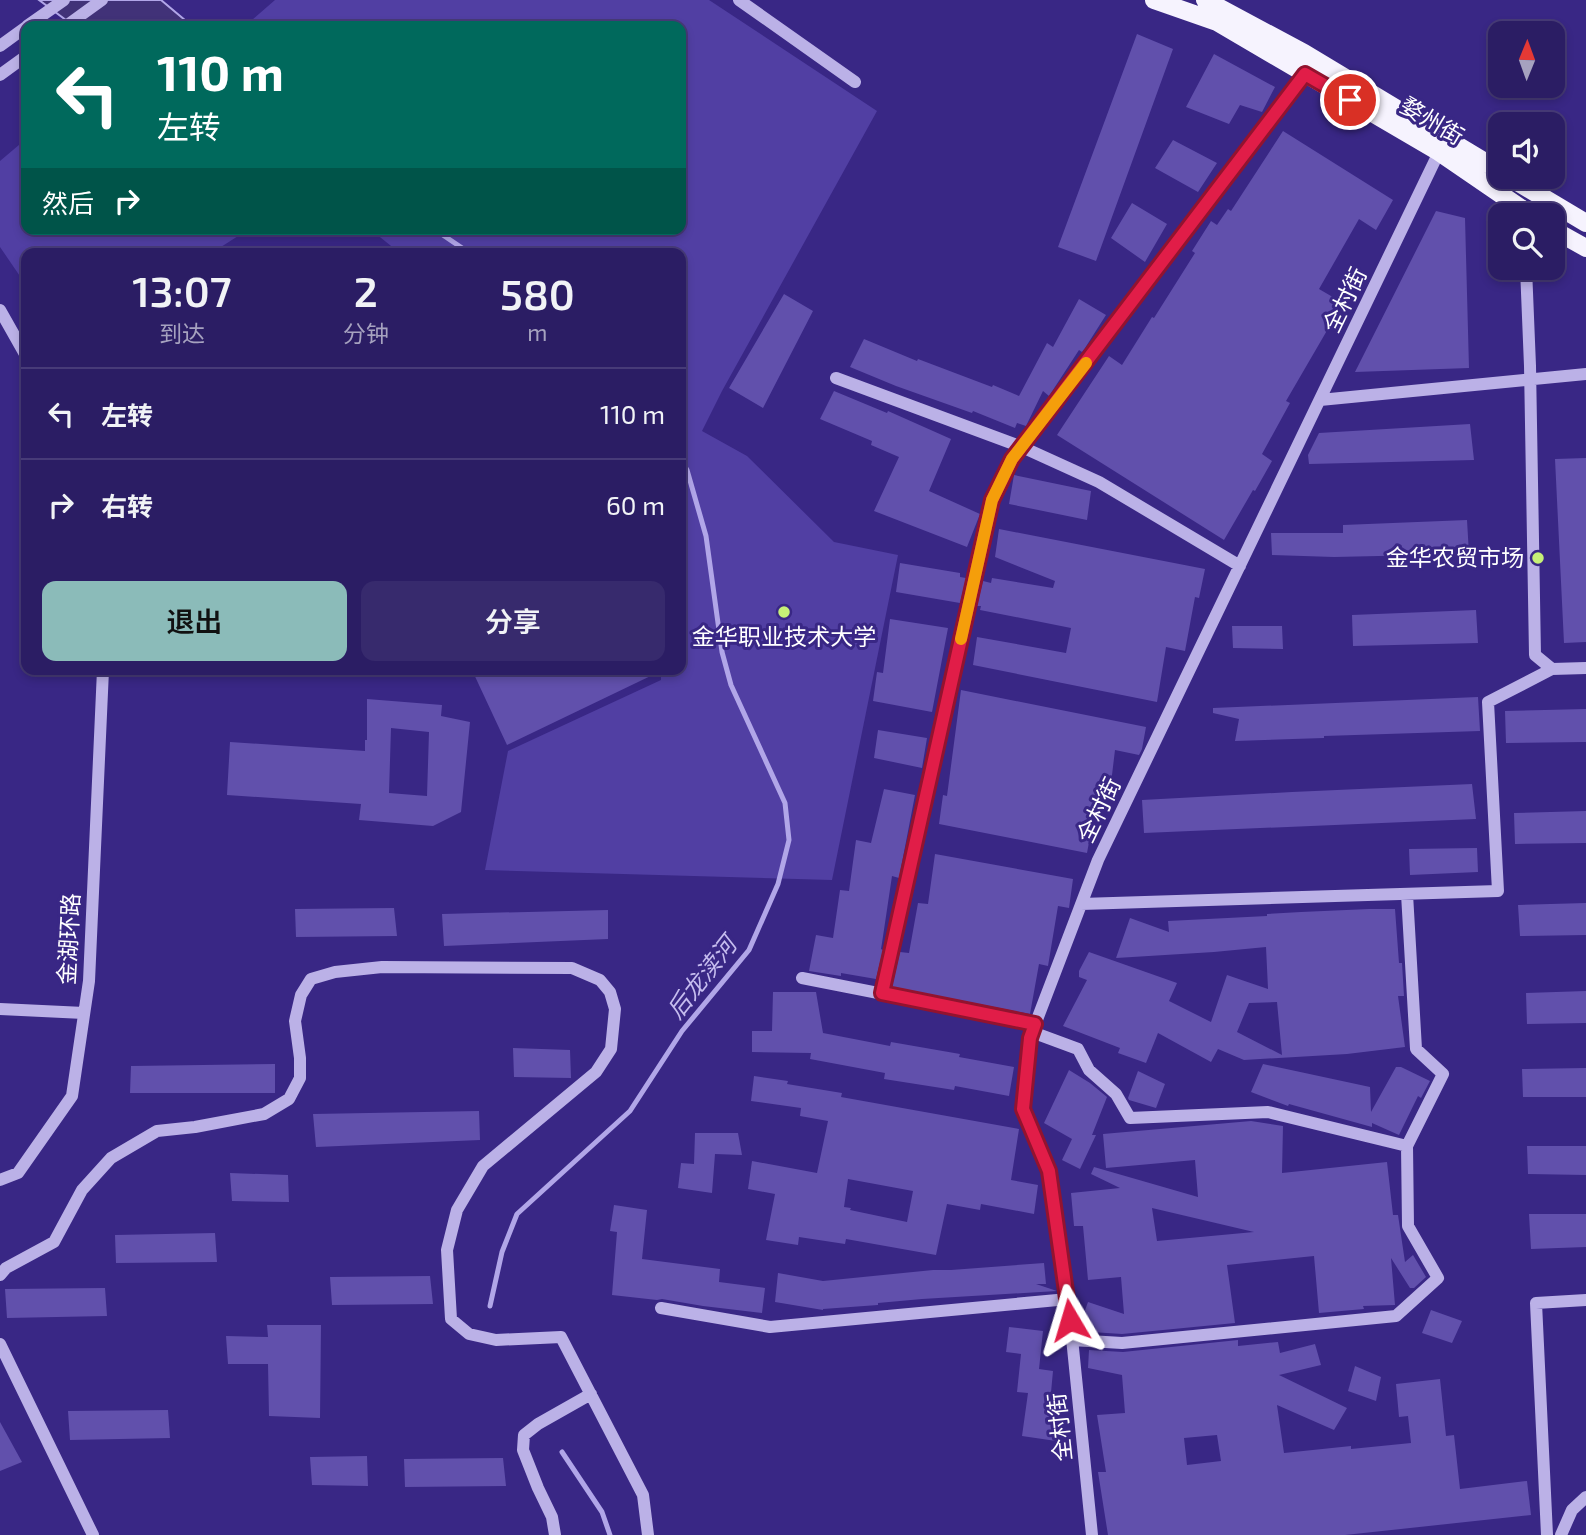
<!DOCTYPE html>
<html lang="zh">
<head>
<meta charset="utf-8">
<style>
  :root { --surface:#2b1d64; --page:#372a6d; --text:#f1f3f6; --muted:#a6a2bf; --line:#473b78; --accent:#8bbbb9 }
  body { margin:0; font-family:"Exo 2","Noto Sans SC",sans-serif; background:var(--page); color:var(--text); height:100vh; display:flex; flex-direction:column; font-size:26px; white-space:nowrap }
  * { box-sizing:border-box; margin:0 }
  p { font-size:23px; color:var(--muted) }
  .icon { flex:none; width:38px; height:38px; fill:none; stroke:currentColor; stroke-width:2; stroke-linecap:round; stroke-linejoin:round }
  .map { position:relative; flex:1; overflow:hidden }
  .sheet { position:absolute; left:21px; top:248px; width:665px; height:427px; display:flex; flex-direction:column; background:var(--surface); border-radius:14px; box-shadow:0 4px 10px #0003,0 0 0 2px var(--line) }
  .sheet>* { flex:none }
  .top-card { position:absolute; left:21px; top:21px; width:665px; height:214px; border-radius:14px; box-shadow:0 4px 10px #0003,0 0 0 2px var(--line); background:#00695c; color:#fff; overflow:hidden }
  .needle { width:46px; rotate:1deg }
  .fabs { position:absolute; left:1488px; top:21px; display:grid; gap:14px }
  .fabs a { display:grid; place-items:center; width:77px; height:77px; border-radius:14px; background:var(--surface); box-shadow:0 4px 10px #0003,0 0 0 2px var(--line); font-size:35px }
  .pin { position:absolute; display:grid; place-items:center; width:60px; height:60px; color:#fff; margin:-30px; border:4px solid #fff; border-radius:50%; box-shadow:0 2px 7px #0007 }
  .me { position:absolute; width:77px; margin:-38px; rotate:353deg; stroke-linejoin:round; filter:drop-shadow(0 0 5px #0008) }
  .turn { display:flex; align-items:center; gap:24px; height:147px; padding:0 21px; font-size:32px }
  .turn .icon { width:91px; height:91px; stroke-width:2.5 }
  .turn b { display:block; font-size:49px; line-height:60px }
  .then { display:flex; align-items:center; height:66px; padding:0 21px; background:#0003; gap:14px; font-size:26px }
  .eta { display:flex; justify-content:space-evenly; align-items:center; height:119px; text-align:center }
  .eta b { font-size:42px; font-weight:600; line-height:49px }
  .cta { display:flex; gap:14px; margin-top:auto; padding:14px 21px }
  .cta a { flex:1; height:80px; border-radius:14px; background:var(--accent); color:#111; font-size:28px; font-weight:600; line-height:80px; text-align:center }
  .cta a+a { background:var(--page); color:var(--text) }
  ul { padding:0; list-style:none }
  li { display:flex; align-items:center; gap:21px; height:91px; padding:0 21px; border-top:2px solid var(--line) }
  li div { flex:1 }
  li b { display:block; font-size:26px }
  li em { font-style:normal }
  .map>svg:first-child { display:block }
  .green { fill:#513fa3 }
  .water { fill:#413278; stroke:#b1a6e8; stroke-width:2 }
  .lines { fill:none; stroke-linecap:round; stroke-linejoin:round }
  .stream { stroke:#b1a6e8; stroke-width:5 }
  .building { fill:#6150ac; fill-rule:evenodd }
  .minor { stroke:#bbb1e7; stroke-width:12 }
  .major { stroke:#f6f3fe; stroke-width:18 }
  .route-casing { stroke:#92132f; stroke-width:18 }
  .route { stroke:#e11d48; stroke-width:12 }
  .slow { stroke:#f59e0b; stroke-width:12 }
  .poi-dot { fill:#c6f077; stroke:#392785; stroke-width:2.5 }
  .labels { text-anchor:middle; stroke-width:6; stroke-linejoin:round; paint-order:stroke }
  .street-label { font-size:23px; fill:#fff; stroke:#392785 }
  .poi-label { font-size:23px; fill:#fff; stroke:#392785; text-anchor:end }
  .water-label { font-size:24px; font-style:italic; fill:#c6bdef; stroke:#392785 }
</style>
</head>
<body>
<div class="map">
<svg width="1586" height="1535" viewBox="0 0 1586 1535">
  <rect width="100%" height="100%" fill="#392785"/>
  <path class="green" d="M275 0H709L877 111 722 391 702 431 747 456 834 542 898 555 832 880 485 870 508 751 661 680V670H681V254H401L370 229H681V26H245Z
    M26 139V229H249L210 254H26V285L0 247V161Z"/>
  <path class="water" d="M39 0H161L192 26H74Z"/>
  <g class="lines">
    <path class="stream" d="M434 229 471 254
      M490 1306 502 1252 517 1214 630 1111 682 1031 749 950 778 884 789 840 785 803 731 685 722 652 706 536 687 470 681 460
      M562 1452 602 1512 610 1535"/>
  </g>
  <path class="building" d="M1137 34 1173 49 1096 261 1058 247Z
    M1214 54 1275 87 1262 112 1240 105 1229 124 1186 107Z
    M1283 131 1393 200 1376 230 1359 219 1319 289 1343 303 1286 401 1290 403 1262 454 1272 461 1255 491 1253 490 1224 540 1057 435 1109 356 1122 365 1152 317 1154 318 1195 253 1192 251 1211 221 1217 225 1228 209 1231 211Z
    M1173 140 1217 163 1198 192 1155 168Z
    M1132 203 1167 224 1145 262 1111 238Z
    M1436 211 1465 218 1469 368 1355 372Z
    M784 294 813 311 763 408 729 388Z
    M1079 299 1106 315 1085 348 1082 352 1079 350 1049 396 1043 391 1026 426 1017 423 1015 428 973 411 972 413 896 386 850 367 864 339 917 361 918 359 992 387 993 385 1019 396 1047 343 1053 347Z
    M834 391 887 413 888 411 951 439 929 491 980 514 967 547 874 511 899 457 871 445 872 441 820 419Z
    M1470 424 1474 460 1309 464 1308 455 1319 433Z
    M1586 458V642L1564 643 1555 459Z
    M1014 475 1091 491 1087 520 1009 504Z
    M1467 520 1469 554 1334 557 1272 555 1271 533H1343V525Z
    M999 529 1205 569 1199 598 1195 597 1185 651 1166 647 1157 702 973 665 977 637 1066 653 1071 628 980 610 981 606H977L983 581 991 583 992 578 1053 588 1055 581 995 557Z
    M900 563 960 573V577L966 578 960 603 896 592Z
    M1476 610 1478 643 1353 646 1352 615Z
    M890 619 948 628 932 712 873 701 877 672 883 673Z
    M1232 626H1282L1283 649 1233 648Z
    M472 670H663L507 745Z
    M961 690 1146 727 1142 749 1139 755 1115 750 1109 800 1097 799 1087 853 939 824 943 795 947 796Z
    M1478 697 1480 731 1324 736V738L1235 741 1239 719 1213 713V708Z
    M367 699 442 705 441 716 470 722 461 812 433 826 359 820 361 804 227 795 230 742 365 751V740H367ZM391 728 429 732 427 796 389 793Z
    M1586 709V742L1506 743 1505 711Z
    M878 730 927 738 922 768 874 758Z
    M1472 784 1476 819 1144 833 1142 800 1292 792Z
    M884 789 915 795 899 878 892 876 882 943 881 949 883 950 876 979 841 973V976L809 971 816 935 833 938 840 890 849 891 856 840 871 843Z
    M1586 811V843L1515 844 1514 813Z
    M1477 848 1478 872 1410 875 1409 849Z
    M935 854 1073 879 1069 908 1058 906 1048 966 1039 964 1030 1014 892 987 900 952 909 953 918 903 928 904Z
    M1586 903V935L1520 936 1518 905Z
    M394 908 397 936 296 937 295 909Z
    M1369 909H1395L1399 963H1402L1404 996H1398L1405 1047 1347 1054 1244 1060 1218 1049 1211 1062 1158 1033 1146 1063 1118 1053 1120 1048 1063 1026 1087 980 1079 977V971L1089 952 1177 983 1169 1001 1211 1022 1227 975 1268 989 1266 947 1214 952 1116 958 1130 918 1169 932 1168 921 1267 916V914L1301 912ZM1277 1002 1282 1055 1237 1032 1249 1003Z
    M608 910V939L444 946 442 914Z
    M1586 991V1023L1527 1024 1526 993Z
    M773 992H816L823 1033 890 1046 891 1042 960 1054 959 1057 1014 1067 1009 1096 955 1086 954 1090 884 1079 885 1073 810 1059 811 1053 752 1052V1031H772Z
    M513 1048 570 1050 571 1078 514 1077Z
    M275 1064V1093H130L131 1066Z
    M1263 1064 1370 1087 1371 1112 1396 1067H1401L1430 1081 1421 1098 1418 1096 1399 1135 1372 1123V1127L1289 1104 1288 1106 1251 1092Z
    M1586 1068V1097H1523L1522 1069Z
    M1069 1070 1090 1083 1107 1097 1092 1135H1096L1080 1169 1062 1160 1072 1139 1044 1123Z
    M1138 1071 1165 1084 1156 1108 1129 1100 1128 1098Z
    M754 1076 788 1081 787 1084 842 1093 841 1097 1019 1129 1011 1180 1038 1185 1034 1214 981 1204 980 1210 947 1204 936 1255 846 1239 845 1244 799 1237 798 1245 766 1240 775 1194 748 1189 752 1161 817 1173 828 1121 800 1116 801 1108 751 1101ZM848 1179 913 1191 907 1222 850 1210 851 1208 844 1207Z
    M479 1111 480 1140 316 1147 313 1114Z
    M1251 1121 1283 1126 1282 1173 1387 1162 1393 1215H1398L1405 1262 1413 1255 1426 1277 1414 1288H1410L1391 1258 1395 1305 1363 1306 1364 1309 1319 1313 1314 1256 1227 1265 1235 1323 1122 1334 1091 1332V1328L1080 1324 1088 1302 1124 1314 1121 1277 1088 1280 1083 1226H1074L1071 1193 1120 1188 1091 1174 1094 1167 1198 1197 1195 1160 1106 1168 1103 1134ZM1152 1208 1254 1232 1157 1241Z
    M695 1133H738L742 1155 715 1154 712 1193 678 1188 681 1163 694 1164Z
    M1527 1146H1586V1175L1528 1174Z
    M230 1173 288 1175 289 1202 232 1201Z
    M614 1205 647 1210 642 1259 720 1269 719 1282 765 1288 762 1313 703 1306 662 1299 657 1300 612 1295 617 1232 610 1231Z
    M1529 1214H1586V1247L1531 1249Z
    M215 1233 217 1262 116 1263 115 1235Z
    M1044 1263 1046 1284H1036L1057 1291 922 1299 878 1303V1305L823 1309V1310L775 1302 778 1273 823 1281 933 1270H951Z
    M430 1276 433 1304 332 1305 330 1277Z
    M105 1288 107 1316 7 1318 5 1289Z
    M1431 1310 1462 1321 1452 1343 1422 1333Z
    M267 1325H321L320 1418 269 1416 268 1364H228L226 1336 268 1337Z
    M1009 1327 1043 1331 1039 1369 1053 1371 1049 1414 1059 1416 1056 1441 1022 1436 1028 1393 1017 1392 1021 1354 1006 1352Z
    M1238 1340V1346L1278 1342 1280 1353 1315 1344 1321 1365 1279 1375 1347 1408 1334 1430 1277 1405 1284 1453 1351 1446V1449L1411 1443 1408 1416 1399 1417 1396 1384 1440 1379 1446 1436 1454 1435 1460 1489 1527 1481 1531 1515 1345 1535H1108L1098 1472H1106L1097 1415 1125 1413 1122 1375 1088 1368 1089 1350 1123 1352ZM1217 1435 1221 1461 1187 1465 1184 1438Z
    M1355 1366 1381 1377 1376 1401 1348 1391Z
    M168 1410 170 1438 70 1440 68 1411Z
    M0 1422 22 1462 0 1471Z
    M367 1456 368 1486 312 1485 310 1457Z
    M503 1458 506 1486 405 1487 404 1459Z"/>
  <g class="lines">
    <path class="minor" d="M739 0 855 82
      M27 26 64 0
      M66 26 102 0
      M0 46 26 27
      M0 75 26 56
      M1526 268 1530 366 1535 655 1552 669 1586 668
      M0 310 26 356
      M836 378 1022 447 1099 482 1240 566
      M1320 400 1586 374
      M1081 904 1498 891 1488 702 1552 669
      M802 978 1035 1024
      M882 993 992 500 1012 459 1305 74
      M0 1009 84 1013
      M1032 1032 1078 1049 1089 1070 1116 1094 1130 1118 1268 1112 1407 1146
      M0 1180 18 1173 72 1096 89 981 103 670
      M0 1275 6 1268 54 1242 82 1190 111 1158 157 1131 195 1127 264 1114 289 1099 300 1078V1058L295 1021 301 995 311 979 335 972 382 967 572 968 600 980 610 992 615 1009 611 1049 596 1072 483 1166 457 1210 447 1250 451 1319 469 1334 496 1340 561 1337 643 1495 648 1535
      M661 1308 770 1327 1068 1299
      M1072 1340 1122 1343 1396 1316 1438 1278 1408 1226 1407 1146 1443 1074 1416 1049 1407 894
      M0 1344 93 1535
      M555 1535 552 1517 538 1488 523 1450 524 1435 538 1424 591 1394
      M1092 1535 1068 1299 1049 1171 1023 1109 1030 1038 1098 860 1439 152
      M1547 1535 1536 1303 1586 1300
      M1561 1535 1572 1510 1586 1497"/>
    <path class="major" d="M1154 0 1217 22 1439 152 1531 215
      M1205 0 1304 53 1500 171
      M1509 177 1586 223
      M1552 229 1586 248"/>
  </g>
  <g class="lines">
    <g class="route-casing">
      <path id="route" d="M1070 1320 1049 1171 1023 1109 1030 1038 1035 1024 882 993 992 500 1012 459 1305 74 1350 100"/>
    </g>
    <use href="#route" class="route"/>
    <path class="slow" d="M961 639 992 500 1012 459 1086 363"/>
  </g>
  <g class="poi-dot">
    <circle cx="1538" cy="558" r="7"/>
    <circle cx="784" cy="612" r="7"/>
  </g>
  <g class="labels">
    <g class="street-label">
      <text transform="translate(1432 121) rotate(31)" y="8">婺州街</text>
      <text transform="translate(1345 300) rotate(-64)" y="8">全村街</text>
      <text transform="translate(1099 810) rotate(-64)" y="8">全村街</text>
      <text transform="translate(69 939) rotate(-87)" y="8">金湖环路</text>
      <text transform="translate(1060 1427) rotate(-96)" y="8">全村街</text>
    </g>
    <g class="poi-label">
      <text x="1524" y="566">金华农贸市场</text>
      <text x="784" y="645" text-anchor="middle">金华职业技术大学</text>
    </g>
    <g class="water-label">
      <text transform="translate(702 978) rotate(-52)" y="8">后龙渎河</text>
    </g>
  </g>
</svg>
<div class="fabs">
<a><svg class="needle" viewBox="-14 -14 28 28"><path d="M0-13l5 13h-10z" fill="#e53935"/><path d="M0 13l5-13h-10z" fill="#a6a2bf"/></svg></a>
<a><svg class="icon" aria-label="sound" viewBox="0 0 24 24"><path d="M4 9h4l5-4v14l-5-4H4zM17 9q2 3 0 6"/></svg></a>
<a><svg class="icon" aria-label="search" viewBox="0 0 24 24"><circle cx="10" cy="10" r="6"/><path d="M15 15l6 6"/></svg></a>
</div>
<div class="pin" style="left:1350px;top:100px;background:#d93025"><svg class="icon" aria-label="arrive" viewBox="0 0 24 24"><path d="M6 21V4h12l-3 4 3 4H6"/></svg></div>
<svg class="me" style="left:1070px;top:1320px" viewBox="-20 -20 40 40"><path d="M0-17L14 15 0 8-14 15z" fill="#e11d48" stroke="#fff" stroke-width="4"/></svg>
<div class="top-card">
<div class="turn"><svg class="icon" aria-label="left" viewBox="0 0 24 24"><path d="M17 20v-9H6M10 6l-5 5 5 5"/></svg><div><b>110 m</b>左转</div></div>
<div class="then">然后<svg class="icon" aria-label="right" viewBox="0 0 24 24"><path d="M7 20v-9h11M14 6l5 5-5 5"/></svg></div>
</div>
<section class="sheet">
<div class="eta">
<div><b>13:07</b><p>到达</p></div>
<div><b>2</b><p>分钟</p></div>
<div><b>580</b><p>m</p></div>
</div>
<ul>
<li><svg class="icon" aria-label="left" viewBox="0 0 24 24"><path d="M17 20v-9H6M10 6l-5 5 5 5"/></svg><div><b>左转</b></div><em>110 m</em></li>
<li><svg class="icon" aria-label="right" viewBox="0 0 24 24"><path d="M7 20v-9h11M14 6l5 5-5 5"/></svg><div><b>右转</b></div><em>60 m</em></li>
</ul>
<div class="cta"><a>退出</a><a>分享</a></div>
</section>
</div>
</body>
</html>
